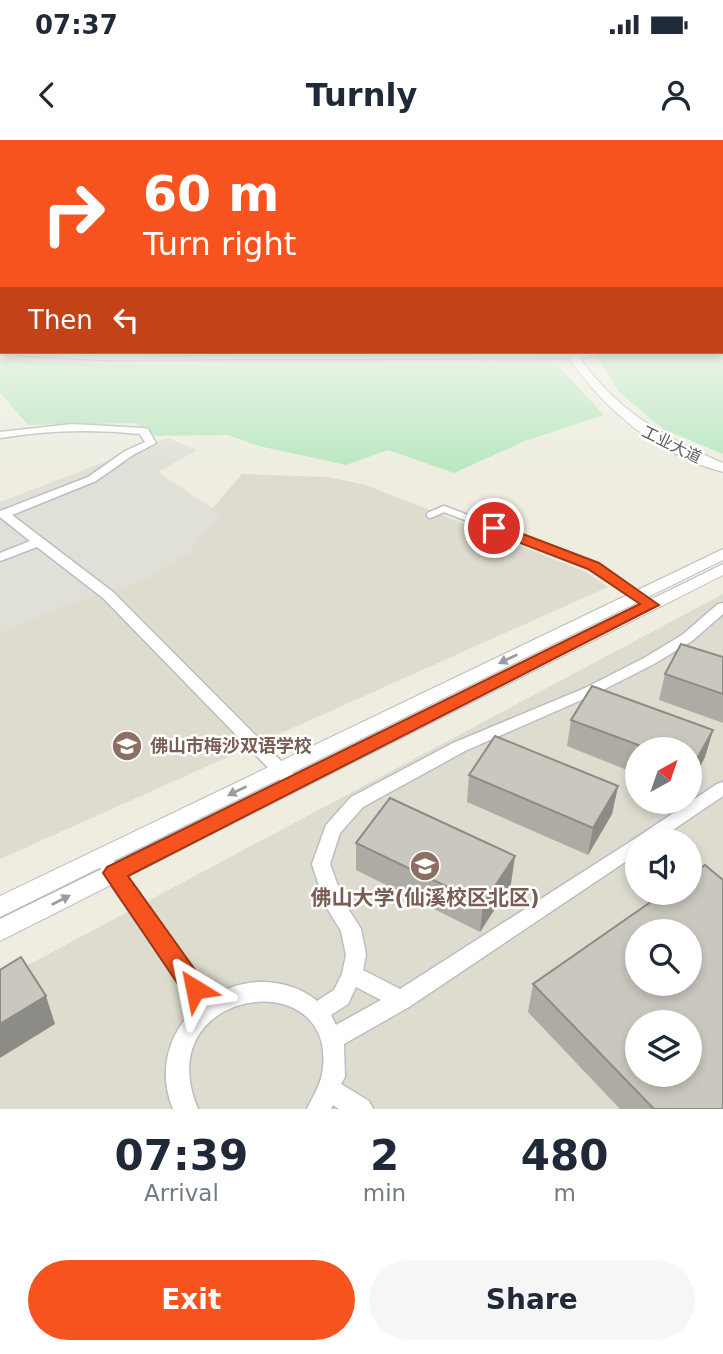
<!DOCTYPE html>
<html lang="en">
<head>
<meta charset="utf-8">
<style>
  :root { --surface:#fff; --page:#f6f6f7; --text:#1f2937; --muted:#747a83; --accent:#f6531e }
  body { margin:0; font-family:"DejaVu Sans","Noto Sans SC",sans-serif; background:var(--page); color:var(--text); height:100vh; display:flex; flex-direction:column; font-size:26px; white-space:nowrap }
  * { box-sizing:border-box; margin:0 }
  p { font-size:23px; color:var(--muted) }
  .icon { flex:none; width:38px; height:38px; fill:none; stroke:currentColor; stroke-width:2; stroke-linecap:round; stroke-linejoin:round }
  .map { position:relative; height:969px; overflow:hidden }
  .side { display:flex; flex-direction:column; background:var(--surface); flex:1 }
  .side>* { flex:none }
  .top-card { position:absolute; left:0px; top:0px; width:724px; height:214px; box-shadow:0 4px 10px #0003; background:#f6531e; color:#fff; overflow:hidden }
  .needle { width:46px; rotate:40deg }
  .fabs { position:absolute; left:625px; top:597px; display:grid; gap:14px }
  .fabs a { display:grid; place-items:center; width:77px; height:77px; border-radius:50%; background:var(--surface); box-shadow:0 4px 10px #0003; font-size:35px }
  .pin { position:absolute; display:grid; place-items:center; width:60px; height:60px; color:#fff; margin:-30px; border:4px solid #fff; border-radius:50%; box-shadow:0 2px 7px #0007 }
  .me { position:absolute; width:77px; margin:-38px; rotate:325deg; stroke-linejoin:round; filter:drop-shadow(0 0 5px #0008) }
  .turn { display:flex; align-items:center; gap:24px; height:147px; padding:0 28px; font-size:32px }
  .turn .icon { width:91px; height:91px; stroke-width:2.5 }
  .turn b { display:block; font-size:49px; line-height:60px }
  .then { display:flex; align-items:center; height:66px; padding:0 28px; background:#0003; gap:14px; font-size:26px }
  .eta { display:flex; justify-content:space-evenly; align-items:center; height:119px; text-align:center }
  .eta b { font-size:42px; font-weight:800; line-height:49px }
  .button { display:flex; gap:14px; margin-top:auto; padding:14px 28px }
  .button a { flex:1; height:80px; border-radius:42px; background:var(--accent); color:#fff; font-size:28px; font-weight:800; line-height:80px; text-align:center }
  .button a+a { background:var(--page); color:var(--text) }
  .status { display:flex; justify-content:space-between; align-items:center; height:49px; padding:0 35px; background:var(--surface); direction:ltr }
  .status svg { height:19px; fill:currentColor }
  header { display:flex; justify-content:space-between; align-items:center; height:91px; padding:0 28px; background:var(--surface); font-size:32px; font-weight:800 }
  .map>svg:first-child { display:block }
  .industrial { fill:#e1e0d8 }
  .education { fill:#dddccf; fill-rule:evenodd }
  .green { fill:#bbe8c2 }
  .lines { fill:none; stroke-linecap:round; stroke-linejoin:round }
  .service-casing { stroke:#bbbdc3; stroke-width:9 }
  .minor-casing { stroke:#bbbdc3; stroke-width:3 }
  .tertiary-casing { stroke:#bbbdc3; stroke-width:2 }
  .service { stroke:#fff; stroke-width:6 }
  .minor { fill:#fff; fill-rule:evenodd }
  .tertiary { fill:#fff; fill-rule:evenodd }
  .wall { fill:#adaba3 }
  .shaded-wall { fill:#8d8b85 }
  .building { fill:#c9c7be; stroke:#8d8b85; stroke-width:2; fill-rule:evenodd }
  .oneway { fill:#9b9da1 }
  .route { fill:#f6531e; stroke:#a03614; stroke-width:2 }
  .labels { text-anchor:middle; stroke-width:5; stroke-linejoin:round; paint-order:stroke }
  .far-street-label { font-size:16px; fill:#595c63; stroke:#fff }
  .education-label { font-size:18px; font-weight:bold; fill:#785e54; stroke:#fff; text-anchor:start }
  .near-education-label { font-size:21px; font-weight:bold; fill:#785e54; stroke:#fff }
</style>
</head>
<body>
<div class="status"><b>07:37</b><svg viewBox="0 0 49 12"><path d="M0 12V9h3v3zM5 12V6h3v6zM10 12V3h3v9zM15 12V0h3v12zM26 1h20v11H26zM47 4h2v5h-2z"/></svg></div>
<header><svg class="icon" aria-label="back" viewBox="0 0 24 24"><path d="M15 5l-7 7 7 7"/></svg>Turnly<svg class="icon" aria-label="person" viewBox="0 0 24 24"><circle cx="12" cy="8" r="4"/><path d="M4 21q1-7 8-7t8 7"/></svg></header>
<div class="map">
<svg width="723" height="969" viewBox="0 0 723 969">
  <rect width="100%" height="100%" fill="#eeede0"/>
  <path class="industrial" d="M168 298 197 310 158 332 221 374 189 412 139 442 66 464 0 492V362Z"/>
  <path class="education" d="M242 334 328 337 366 345 584 431 608 447 0 719V492L66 464 139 442 189 412 220 374 212 369Z
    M723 454V969H0V840ZM637 609H690V662H637ZM637 700H690V752H637ZM637 791H690V844H637ZM637 882H690V934H637Z"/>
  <path class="green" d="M723 210V314L663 289 618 251 595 212Z
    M0 219 116 225 558 226 604 275 525 301 454 333 388 310 346 325 259 306 228 295 157 296 134 283 28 285 0 253Z"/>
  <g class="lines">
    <g class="service-casing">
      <path id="service" d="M430 375 444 369 593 426 652 465"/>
    </g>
    <g class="minor-casing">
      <path id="minor" d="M72 284 144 288 148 289 156 303 133 315 96 341 12 375 113 452 293 633 295 637 293 641 287 643 281 641 103 458 37 407 0 421V413L30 401 0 377V371L88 337 125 311 145 302 140 294C93 289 47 290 0 298V292Z
        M723 463V474L692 501 654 524 595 554 465 611 363 667 340 693 330 724 344 762 361 789 366 815 363 830 400 849 636 698 717 644 723 642V656L658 700H637V714L409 867 344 904 345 937 341 944 369 961 373 969H339L333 965 331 969H307C312 958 320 946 322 934 342 821 146 846 198 969H173C158 933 167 894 196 868L102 732 100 727 102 722 109 720 116 722 213 857C242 836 289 837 317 861L334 850 342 834 346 815 341 791 325 765 312 724 326 685 351 657 453 603 585 548 644 518 682 495 718 464ZM356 847 381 860 336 885 331 875 348 864Z"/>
    </g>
    <g class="tertiary-casing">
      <path id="tertiary" d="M0 201H2V208H0Z
        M11 212H585L590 215 589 217 580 218C617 271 665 298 723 323V332C659 315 606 272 569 218L100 220 16 215Z
        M723 409V420L0 777V756Z
        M723 424V435L0 801V779Z"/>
    </g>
    <use href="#service" class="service"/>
    <use href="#minor" class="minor"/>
    <use href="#tertiary" class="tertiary"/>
  </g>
  <path class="wall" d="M723 517V583L659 560 665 534Z
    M592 546 713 590 705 617 690 646V609H637V634L567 606 571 580Z
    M469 635 618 646 612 674 588 715 467 662Z
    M356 703 511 744 480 792 356 730Z
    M533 844 723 969H620L528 872Z"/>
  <path class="shaded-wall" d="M713 590 705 617 690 646V640L693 626Z
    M618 646 612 674 588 715 593 688Z
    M515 716 511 744 480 792 483 764Z
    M46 856 55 884 0 918V884Z"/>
  <path class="building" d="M681 504 723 517V554L665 534Z
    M592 546 713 590 693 626 690 624V609H649L571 580Z
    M495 596 618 646 593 688 469 635Z
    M390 658 515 716 483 764 356 703Z
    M705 725 723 740V969H654L533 844 665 752H690V736ZM637 791H690V844H637ZM637 882H690V934H637Z
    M21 817 46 856 0 884V830Z"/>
  <defs><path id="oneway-solid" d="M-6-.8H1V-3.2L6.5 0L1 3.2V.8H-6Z" transform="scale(1.75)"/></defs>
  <g class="oneway">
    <use href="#oneway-solid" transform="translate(508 519) rotate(154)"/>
    <use href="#oneway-solid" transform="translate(237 651) rotate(154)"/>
    <use href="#oneway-solid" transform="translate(61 760) rotate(-27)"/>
  </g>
  <linearGradient id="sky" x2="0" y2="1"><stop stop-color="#8bbbf1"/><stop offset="0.58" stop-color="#f7f7f1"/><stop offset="1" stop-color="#f7f7f1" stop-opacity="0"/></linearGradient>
  <rect width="723" height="326" fill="url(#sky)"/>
  <path class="route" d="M489 385H499L599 423 659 465 128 736 203 841 207 849 203 856 195 859 186 856 107 739 103 733 107 727 640 464 588 429 489 391Z"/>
  <defs>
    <g id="school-disc" transform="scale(1.575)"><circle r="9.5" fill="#8d6e63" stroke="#fff"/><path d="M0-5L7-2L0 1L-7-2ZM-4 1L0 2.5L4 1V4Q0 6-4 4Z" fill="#fff"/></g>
    <g id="university-disc" transform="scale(1.575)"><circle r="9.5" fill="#8d6e63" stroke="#fff"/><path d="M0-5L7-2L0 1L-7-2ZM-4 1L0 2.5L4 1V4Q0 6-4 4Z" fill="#fff"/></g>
  </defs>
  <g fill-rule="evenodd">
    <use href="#school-disc" x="127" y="606"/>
    <use href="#university-disc" x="425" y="726"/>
  </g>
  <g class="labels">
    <g class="far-street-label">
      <text transform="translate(672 304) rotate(26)" y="6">工业大道</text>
    </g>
    <g class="education-label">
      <text x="150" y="612">佛山市梅沙双语学校</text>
    </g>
    <g class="near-education-label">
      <text x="425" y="765">佛山大学(仙溪校区北区)</text>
    </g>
  </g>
</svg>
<div class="fabs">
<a><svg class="needle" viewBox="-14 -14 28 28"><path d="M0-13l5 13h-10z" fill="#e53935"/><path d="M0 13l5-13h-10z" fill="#747a83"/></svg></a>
<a><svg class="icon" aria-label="sound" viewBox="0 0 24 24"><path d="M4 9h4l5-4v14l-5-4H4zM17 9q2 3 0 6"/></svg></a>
<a><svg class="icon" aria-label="search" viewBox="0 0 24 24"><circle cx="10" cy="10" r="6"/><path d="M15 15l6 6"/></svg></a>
<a><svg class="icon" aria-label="layers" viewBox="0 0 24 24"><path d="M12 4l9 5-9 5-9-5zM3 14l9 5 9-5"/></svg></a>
</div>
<div class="pin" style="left:494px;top:388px;background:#d93025"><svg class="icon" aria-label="arrive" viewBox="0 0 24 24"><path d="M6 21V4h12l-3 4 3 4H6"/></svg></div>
<svg class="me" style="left:195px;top:849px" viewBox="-20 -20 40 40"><path d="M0-17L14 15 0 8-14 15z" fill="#f6531e" stroke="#fff" stroke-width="4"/></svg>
<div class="top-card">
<div class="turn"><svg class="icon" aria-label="right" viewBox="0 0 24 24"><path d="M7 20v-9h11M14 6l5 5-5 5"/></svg><div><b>60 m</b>Turn right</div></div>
<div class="then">Then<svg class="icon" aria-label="left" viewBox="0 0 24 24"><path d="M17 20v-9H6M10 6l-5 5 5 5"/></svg></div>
</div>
</div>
<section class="side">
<div class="eta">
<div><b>07:39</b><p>Arrival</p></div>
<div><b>2</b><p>min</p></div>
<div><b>480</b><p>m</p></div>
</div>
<div class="button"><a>Exit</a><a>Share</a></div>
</section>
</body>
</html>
